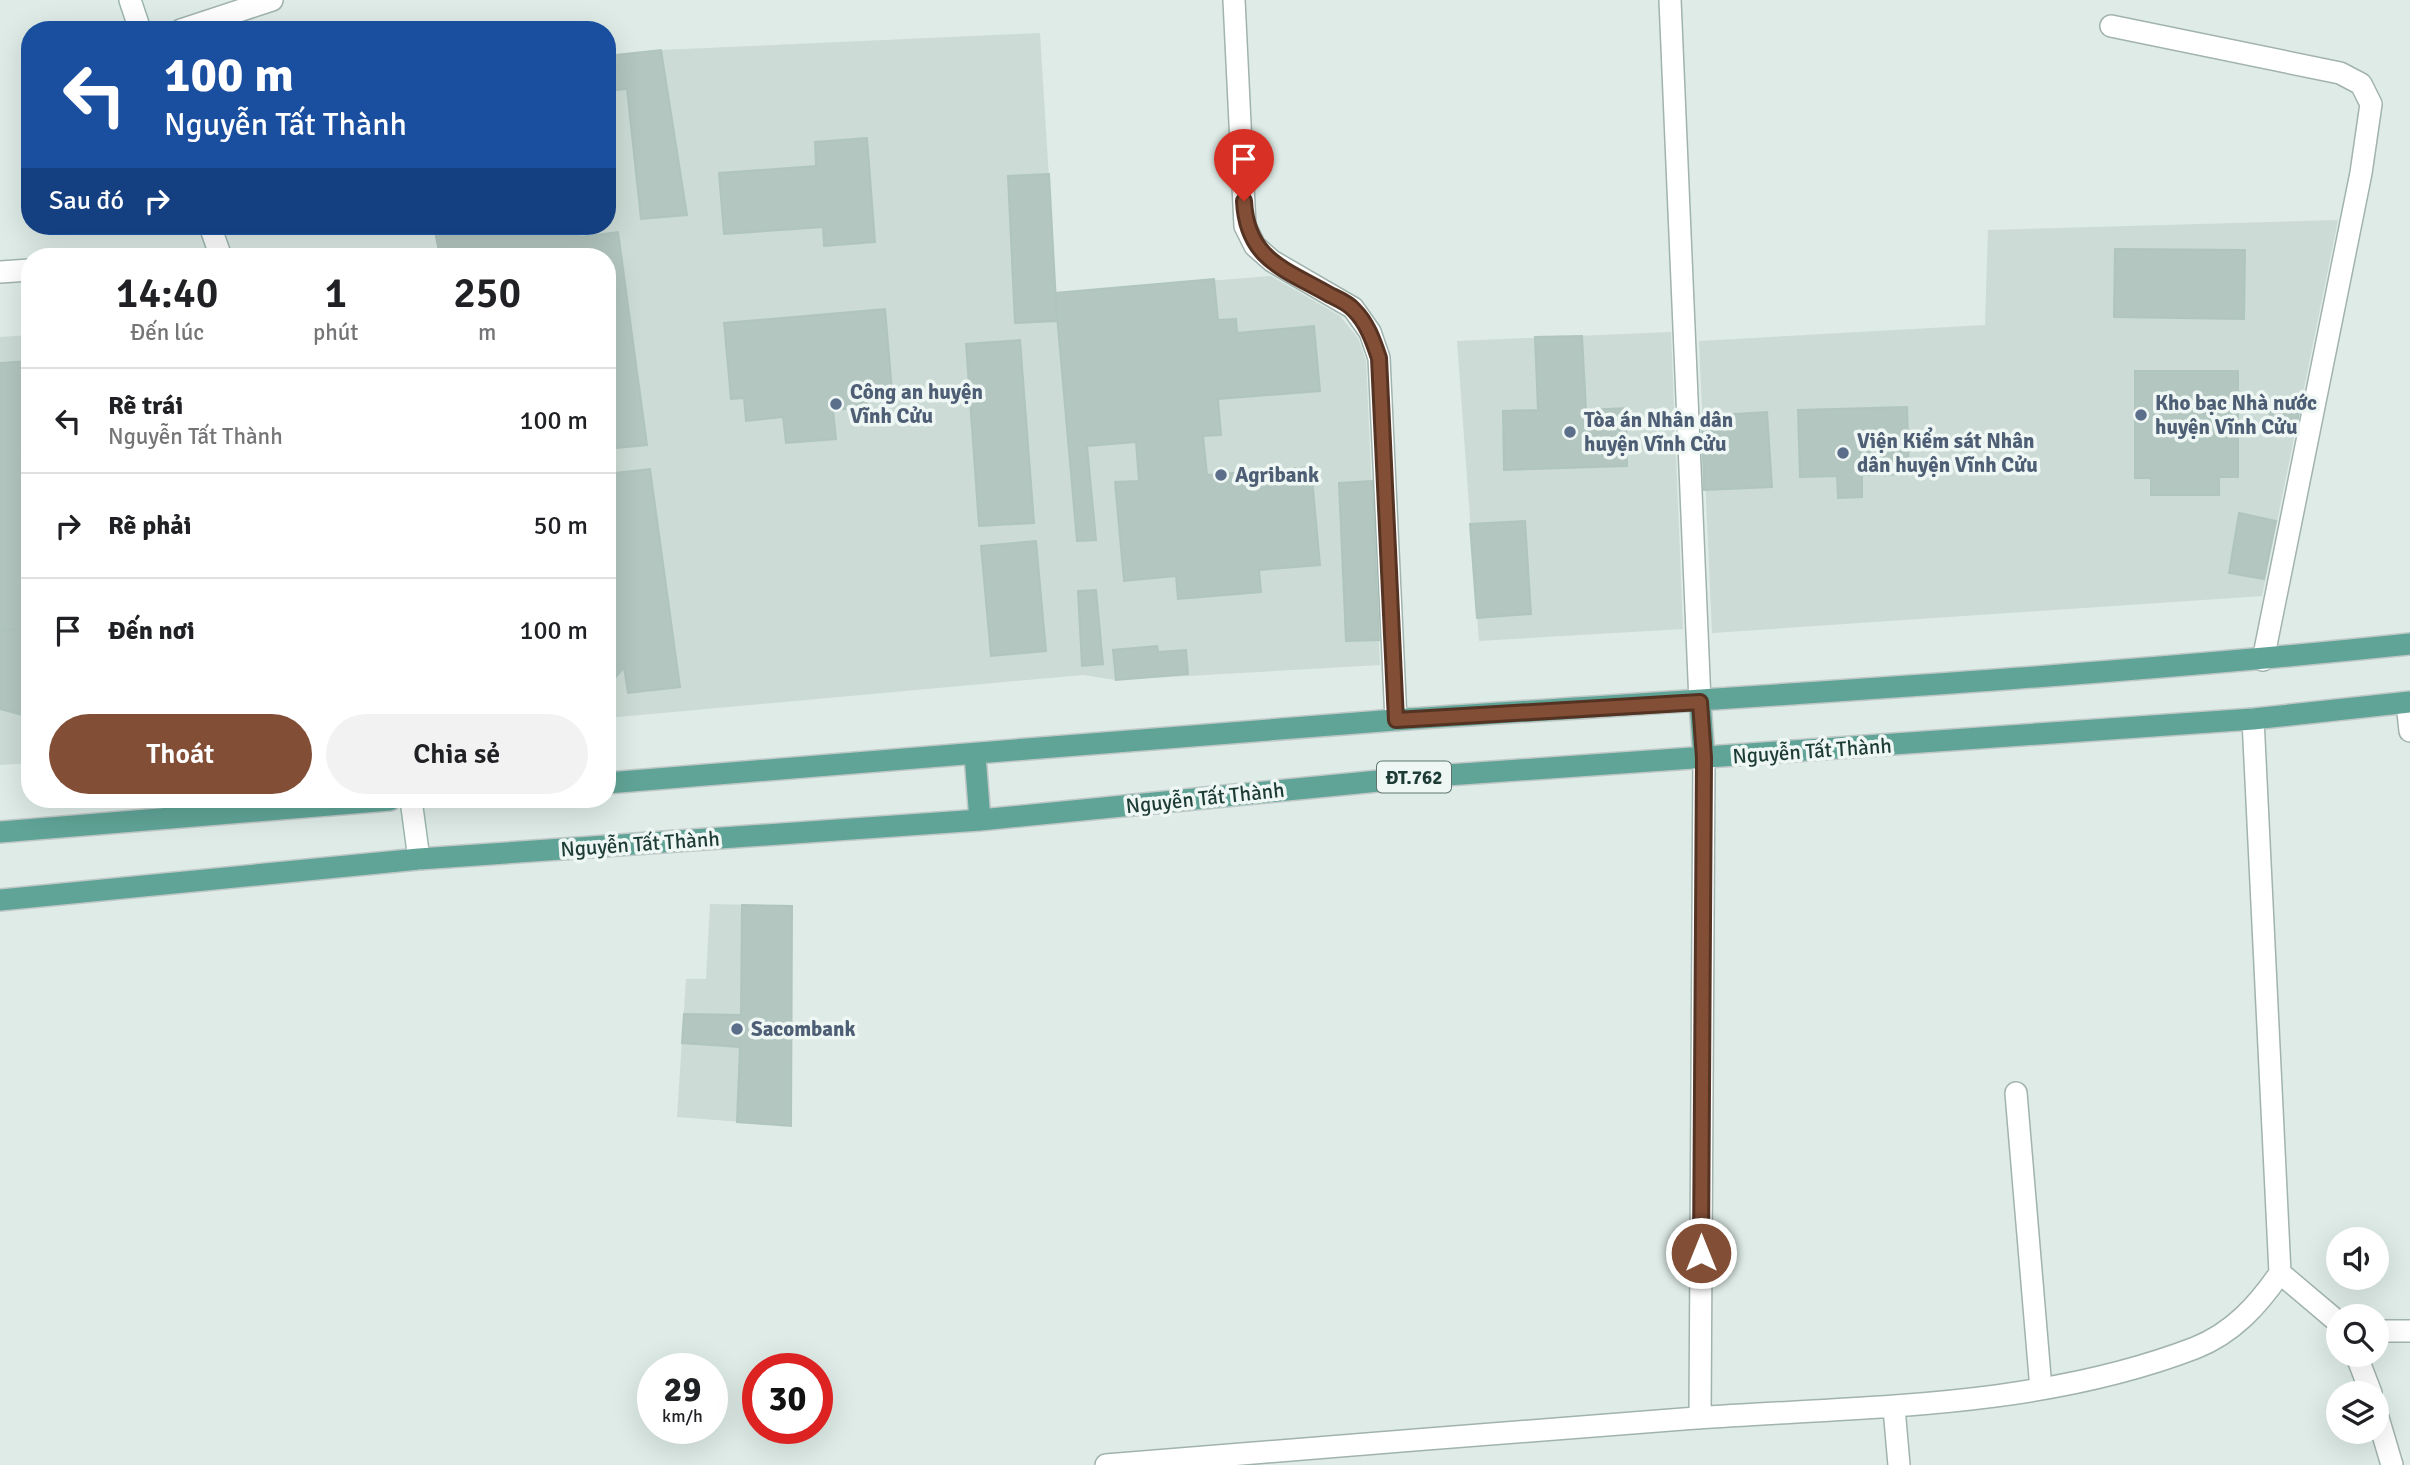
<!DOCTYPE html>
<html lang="vi">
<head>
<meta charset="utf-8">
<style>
  :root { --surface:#fff; --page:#f2f2f2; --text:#202124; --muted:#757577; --line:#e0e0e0; --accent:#834e36 }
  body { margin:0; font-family:Signika,sans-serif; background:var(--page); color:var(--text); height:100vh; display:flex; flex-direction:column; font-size:26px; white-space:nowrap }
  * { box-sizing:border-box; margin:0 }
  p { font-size:23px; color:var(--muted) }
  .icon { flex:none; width:38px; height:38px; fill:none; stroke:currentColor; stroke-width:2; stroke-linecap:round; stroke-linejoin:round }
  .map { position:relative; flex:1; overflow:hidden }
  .side { position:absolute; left:21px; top:248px; width:595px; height:560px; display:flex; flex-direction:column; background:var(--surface); border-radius:28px; box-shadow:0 7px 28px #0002 }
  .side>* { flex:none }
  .banner { position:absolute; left:21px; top:21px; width:595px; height:214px; border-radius:28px; box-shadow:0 7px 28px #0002; background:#1a4fa0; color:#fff; overflow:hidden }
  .fabs { position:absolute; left:2326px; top:1227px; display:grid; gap:14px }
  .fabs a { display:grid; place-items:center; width:63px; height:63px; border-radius:50%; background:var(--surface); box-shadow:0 7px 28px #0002; font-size:35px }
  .speed { position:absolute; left:637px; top:1353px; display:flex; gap:14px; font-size:35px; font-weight:700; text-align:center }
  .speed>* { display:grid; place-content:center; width:91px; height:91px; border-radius:50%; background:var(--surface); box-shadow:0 7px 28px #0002; line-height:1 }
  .speed small { font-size:18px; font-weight:400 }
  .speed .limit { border:10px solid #d22; background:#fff; color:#111 }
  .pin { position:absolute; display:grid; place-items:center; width:60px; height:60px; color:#fff; margin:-72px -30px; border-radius:50% 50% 50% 0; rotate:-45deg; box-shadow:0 0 7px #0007 }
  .pin .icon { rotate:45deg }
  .me { position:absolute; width:77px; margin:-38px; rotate:0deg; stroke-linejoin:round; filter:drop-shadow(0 0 5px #0008) }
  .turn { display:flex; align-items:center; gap:24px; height:147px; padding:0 28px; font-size:32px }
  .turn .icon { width:91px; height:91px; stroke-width:2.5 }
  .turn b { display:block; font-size:49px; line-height:60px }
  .then { display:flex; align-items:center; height:66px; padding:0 28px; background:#0003; gap:14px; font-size:26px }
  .eta { display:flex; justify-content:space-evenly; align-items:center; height:119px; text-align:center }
  .eta b { font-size:42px; font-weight:600; line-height:49px }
  .primary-button { display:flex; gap:14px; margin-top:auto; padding:14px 28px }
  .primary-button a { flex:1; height:80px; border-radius:42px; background:var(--accent); color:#fff; font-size:28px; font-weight:600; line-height:80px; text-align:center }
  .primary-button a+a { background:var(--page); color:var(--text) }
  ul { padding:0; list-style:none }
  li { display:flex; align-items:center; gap:21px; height:105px; padding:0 28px; border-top:2px solid var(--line) }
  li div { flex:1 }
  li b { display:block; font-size:26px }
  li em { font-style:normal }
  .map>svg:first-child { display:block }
  .built { fill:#ccdbd5 }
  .building { fill:#b3c6bf; stroke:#b0c5be; stroke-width:2 }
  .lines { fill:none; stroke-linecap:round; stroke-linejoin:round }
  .minor-casing { stroke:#a1b3ae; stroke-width:24 }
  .secondary-casing { stroke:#9cb7b0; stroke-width:24 }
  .primary-casing { stroke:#c0c8c7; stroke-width:24 }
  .minor { stroke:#fff; stroke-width:21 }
  .secondary { stroke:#fff; stroke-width:21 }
  .primary { stroke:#60a497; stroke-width:21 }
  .route-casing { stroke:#553323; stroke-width:18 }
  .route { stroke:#834e36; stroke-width:12 }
  .service-dot { fill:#5c6f8a; stroke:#eff7f4; stroke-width:2.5 }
  .labels { text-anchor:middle; stroke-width:7; stroke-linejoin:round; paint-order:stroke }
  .shield { fill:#eff7f4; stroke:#5d746f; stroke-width:2 }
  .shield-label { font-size:19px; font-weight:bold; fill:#1e3c36 }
  .service-label { font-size:21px; font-weight:bold; fill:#4e5e75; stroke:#eff7f4; text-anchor:start }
  .street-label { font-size:21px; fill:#1e3c36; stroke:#eff7f4 }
</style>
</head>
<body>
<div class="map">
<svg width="2410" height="1465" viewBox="0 0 2410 1465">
  <rect width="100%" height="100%" fill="#deebe6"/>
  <path class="built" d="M1040 33 1056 293 1271 276 1340 316 1358 338 1366 361 1380 665 1116 680 1083 675 607 718V257H440L434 226H607V56L661 50Z
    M2338 220 2262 596 1712 633 1699 341 1985 325 1988 230Z
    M1671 332 1683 629 1479 641 1457 341Z
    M30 335V763L0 765V337Z
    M710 904 792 906 791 1126 677 1117 686 979H706Z"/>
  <path class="building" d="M661 50 687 215 641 219 627 89 607 91V56Z
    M867 138 875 242 824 246 823 227 724 234 719 173 816 166 815 142Z
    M1049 174 1057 321 1015 323 1008 176Z
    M434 226H578L580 237 618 232 647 445 607 449V257H440Z
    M2115 249 2245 250 2244 319 2114 317Z
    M1214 279 1218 320 1236 319 1237 333 1314 326 1320 391 1218 399 1221 435 1203 436 1207 475 1311 467 1320 565 1259 570 1261 592 1178 599 1176 576 1124 581 1115 482 1139 481 1136 442 1087 446 1096 540 1077 541 1055 293Z
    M885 309 892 390 867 393 868 407 833 410 836 439 786 443 783 417 746 421 744 398 731 399 724 323Z
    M1582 336 1586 410 1626 408 1627 466 1504 470 1503 411 1538 410 1535 337Z
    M1020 340 1034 523 979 526 966 344Z
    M30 361V435L20 436 30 563V628L0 631V363Z
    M2135 371H2238V477H2219V495H2151V478H2135Z
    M2269 402 2301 403 2296 428 2270 426Z
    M1907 407 1909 474 1862 475V497L1838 498 1837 476 1800 477 1798 410Z
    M1767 412 1772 487 1704 490 1702 416Z
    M30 435V563L20 436Z
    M650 469 680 687 628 693 624 667 615 678 607 682V474Z
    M1372 481 1379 640 1346 641 1339 483Z
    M2239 513 2276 521 2264 579 2229 573Z
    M1525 521 1531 614 1477 618 1470 524Z
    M1036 541 1046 651 991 656 981 546Z
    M1096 590 1103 664 1082 666 1078 591Z
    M30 628V717L0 709V631Z
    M1157 646 1158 652 1186 650 1188 674 1116 680 1113 650Z
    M742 905 792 906 791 1126 737 1122 740 1047 682 1043 684 1014 741 1015Z"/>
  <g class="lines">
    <g class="minor-casing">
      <path id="minor" d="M1234 0 1245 226 1255 246 1272 261 1353 308 1370 332 1379 358 1396 720
        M1670 0 1700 702
        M2111 26 2340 73 2361 84 2371 104 2361 173 2263 660
        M181 30 272 0
        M0 272 30 270
        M2407 703 2410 731
        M2016 1093 2041 1389
        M2280 1273 2338 1322
        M2376 1331H2410
        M2356 1354 2371 1393
        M1894 1408 1899 1465
        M2376 1411 2392 1465
        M1700 1418 1704 758
        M1106 1465C1303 1449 1499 1433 1696 1418 1863 1406 2036 1409 2195 1348 2233 1333 2258 1305 2280 1273L2253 719"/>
    </g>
    <g class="secondary-casing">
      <path id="secondary" d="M130 0 140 30
        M210 226 221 257
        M411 800 419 859"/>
    </g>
    <g class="primary-casing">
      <path id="primary" d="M1700 702 1704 758
        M975 755 980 820
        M607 783C870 763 1132 739 1395 720 1734 697 2072 679 2410 644
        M0 832 390 800
        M0 900 419 859 980 820 1419 777 2253 719 2410 702"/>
    </g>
    <use href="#minor" class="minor"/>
    <use href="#secondary" class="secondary"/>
    <use href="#primary" class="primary"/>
  </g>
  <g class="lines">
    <g class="route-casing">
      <path id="route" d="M1244 201C1247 260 1285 269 1330 295 1338 299 1348 303 1354 310 1367 323 1373 340 1379 358L1396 720 1700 702 1704 758 1701 1253"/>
    </g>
    <use href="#route" class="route"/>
  </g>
  <g class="service-dot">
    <circle cx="836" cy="404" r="7"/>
    <circle cx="2141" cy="415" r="7"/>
    <circle cx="1570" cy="432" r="7"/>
    <circle cx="1843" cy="453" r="7"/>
    <circle cx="1221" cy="475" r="7"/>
    <circle cx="737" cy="1029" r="7"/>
  </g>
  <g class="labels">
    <rect class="shield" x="1377" y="761.5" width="74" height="31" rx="5"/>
    <g class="shield-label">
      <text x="1414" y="784">ĐT.762</text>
    </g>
    <g class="service-label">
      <text x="850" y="399">Công an huyện<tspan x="850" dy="24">Vĩnh Cửu</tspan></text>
      <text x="2155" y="410">Kho bạc Nhà nước<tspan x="2155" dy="24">huyện Vĩnh Cửu</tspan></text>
      <text x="1584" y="427">Tòa án Nhân dân<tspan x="1584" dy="24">huyện Vĩnh Cửu</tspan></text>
      <text x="1857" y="448">Viện Kiểm sát Nhân<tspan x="1857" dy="24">dân huyện Vĩnh Cửu</tspan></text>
      <text x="1235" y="482">Agribank</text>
      <text x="751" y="1036">Sacombank</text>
    </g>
    <g class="street-label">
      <text transform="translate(1812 751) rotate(-4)" y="7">Nguyễn Tất Thành</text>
      <text transform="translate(1205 798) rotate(-6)" y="7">Nguyễn Tất Thành</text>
      <text transform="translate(640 844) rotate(-4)" y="7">Nguyễn Tất Thành</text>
    </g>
  </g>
</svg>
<div class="fabs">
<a><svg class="icon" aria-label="sound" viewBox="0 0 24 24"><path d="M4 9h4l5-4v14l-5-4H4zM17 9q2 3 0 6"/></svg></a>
<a><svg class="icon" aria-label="search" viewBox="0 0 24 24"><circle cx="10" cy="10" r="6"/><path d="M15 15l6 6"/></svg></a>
<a><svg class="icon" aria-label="layers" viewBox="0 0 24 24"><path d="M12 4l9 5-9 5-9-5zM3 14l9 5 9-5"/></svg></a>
</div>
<div class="speed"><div>29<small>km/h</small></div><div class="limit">30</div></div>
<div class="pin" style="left:1244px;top:201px;background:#d93025"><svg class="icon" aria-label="arrive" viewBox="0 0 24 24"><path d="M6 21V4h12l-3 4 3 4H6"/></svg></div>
<svg class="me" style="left:1701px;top:1253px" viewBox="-20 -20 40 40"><circle r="17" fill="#834e36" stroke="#fff" stroke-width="3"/><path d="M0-11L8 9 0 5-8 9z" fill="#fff"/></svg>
<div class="banner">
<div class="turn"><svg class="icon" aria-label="left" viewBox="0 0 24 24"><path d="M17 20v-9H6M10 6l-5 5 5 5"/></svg><div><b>100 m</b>Nguyễn Tất Thành</div></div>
<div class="then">Sau đó<svg class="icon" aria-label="right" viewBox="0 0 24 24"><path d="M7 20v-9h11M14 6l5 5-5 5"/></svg></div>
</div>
<section class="side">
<div class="eta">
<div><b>14:40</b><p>Đến lúc</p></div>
<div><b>1</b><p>phút</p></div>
<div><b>250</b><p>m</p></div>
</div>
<ul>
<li><svg class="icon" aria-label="left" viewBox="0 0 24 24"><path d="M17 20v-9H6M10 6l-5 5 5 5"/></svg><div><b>Rẽ trái</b><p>Nguyễn Tất Thành</p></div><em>100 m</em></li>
<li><svg class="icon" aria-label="right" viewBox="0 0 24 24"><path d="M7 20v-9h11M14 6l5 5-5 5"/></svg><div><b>Rẽ phải</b></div><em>50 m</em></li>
<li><svg class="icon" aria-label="arrive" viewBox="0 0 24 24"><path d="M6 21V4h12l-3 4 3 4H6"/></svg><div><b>Đến nơi</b></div><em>100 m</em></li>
</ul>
<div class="primary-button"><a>Thoát</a><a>Chia sẻ</a></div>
</section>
</div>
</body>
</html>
